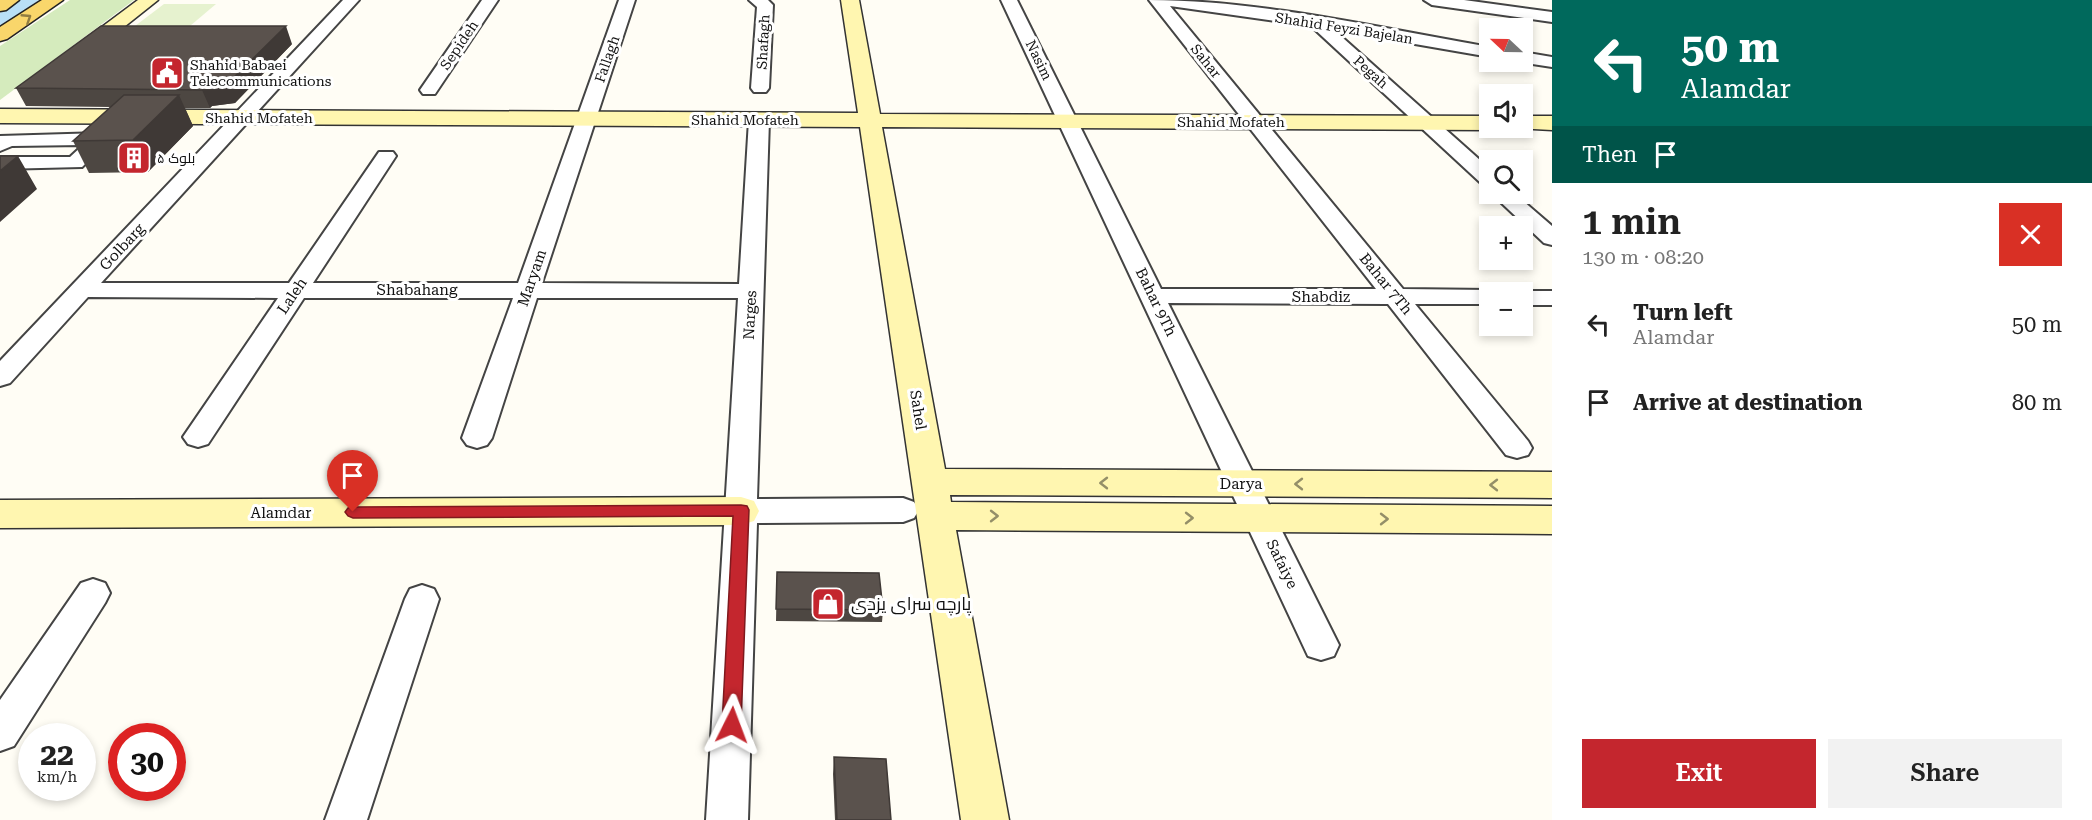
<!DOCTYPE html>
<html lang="en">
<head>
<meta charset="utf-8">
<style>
  :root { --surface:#fff; --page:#f2f2f2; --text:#222; --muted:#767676; --accent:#c4262e }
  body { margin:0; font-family:"Roboto Serif",Cairo,serif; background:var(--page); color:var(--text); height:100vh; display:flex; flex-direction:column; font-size:22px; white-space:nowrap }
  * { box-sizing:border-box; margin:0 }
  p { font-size:20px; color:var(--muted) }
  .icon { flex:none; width:33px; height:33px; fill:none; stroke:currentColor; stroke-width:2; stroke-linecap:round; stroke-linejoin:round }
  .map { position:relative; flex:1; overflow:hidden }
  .drawer { display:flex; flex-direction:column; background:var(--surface); width:540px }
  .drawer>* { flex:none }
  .top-card { background:#00695c; color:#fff; overflow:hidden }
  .needle { width:39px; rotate:292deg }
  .buttons { position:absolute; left:1479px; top:18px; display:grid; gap:12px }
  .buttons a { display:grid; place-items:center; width:54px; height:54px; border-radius:0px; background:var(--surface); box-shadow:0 3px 9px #0003; font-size:30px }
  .speed { position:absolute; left:18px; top:723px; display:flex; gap:12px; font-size:30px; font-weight:700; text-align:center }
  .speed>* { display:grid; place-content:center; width:78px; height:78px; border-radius:50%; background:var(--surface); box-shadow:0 3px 9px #0003; line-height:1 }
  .speed small { font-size:15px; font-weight:400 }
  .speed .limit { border:9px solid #d22; background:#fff; color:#111 }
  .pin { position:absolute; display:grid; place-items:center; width:51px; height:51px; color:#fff; margin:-62px -26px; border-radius:50% 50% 50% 0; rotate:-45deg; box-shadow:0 0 6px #0007 }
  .pin .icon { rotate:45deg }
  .me { position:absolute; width:66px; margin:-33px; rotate:3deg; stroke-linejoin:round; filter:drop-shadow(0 0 4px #0008) }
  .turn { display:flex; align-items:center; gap:21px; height:126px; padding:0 30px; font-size:27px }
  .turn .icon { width:78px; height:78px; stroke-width:2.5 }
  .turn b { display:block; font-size:42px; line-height:51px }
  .then { display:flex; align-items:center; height:57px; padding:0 30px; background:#0003; gap:12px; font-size:22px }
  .round { display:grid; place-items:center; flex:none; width:63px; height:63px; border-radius:0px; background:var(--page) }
  .overview { display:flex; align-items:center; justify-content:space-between; height:102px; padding:0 30px }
  h1 { font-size:36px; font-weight:600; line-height:45px }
  .action { display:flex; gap:12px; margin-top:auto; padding:12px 30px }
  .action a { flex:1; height:69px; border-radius:0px; background:var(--accent); color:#fff; font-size:24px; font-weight:600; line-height:69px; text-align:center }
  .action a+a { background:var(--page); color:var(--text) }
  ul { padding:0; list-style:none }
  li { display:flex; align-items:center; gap:18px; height:78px; padding:0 30px }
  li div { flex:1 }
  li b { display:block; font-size:22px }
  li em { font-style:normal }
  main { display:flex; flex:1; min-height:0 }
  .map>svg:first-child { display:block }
  .green { fill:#d5ebbd }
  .pitch { fill:#e6f2cf }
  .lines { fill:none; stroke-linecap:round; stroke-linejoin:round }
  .canal { fill:#b9e0f7; fill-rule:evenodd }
  .street-casing { stroke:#444; stroke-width:4 }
  .secondary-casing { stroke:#333; stroke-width:3 }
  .primary-casing { stroke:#222; stroke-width:3 }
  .street { fill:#fff; fill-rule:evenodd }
  .secondary { fill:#fff6b0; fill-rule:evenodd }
  .primary { fill:#f9d66b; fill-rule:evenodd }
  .wall { fill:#4d4742 }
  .shaded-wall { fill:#3f3936 }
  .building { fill:#5a524d; stroke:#3f3936; stroke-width:1.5 }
  .oneway { stroke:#917d42 }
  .oneway2 { stroke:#948f68 }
  .route { fill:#c4262e; stroke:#7f191e; stroke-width:1.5 }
  .labels { text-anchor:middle; stroke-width:6; stroke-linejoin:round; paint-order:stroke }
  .far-street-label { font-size:14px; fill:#111; stroke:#fff }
  .far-poi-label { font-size:14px; fill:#111; stroke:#fff; text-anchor:start }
  .street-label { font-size:15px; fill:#111; stroke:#fff }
  .near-poi-label { font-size:18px; fill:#111; stroke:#fff; text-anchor:start }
</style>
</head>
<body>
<main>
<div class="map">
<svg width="1552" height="820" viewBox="0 0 1552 820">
  <rect width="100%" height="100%" fill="#fffdf5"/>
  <path class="green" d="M70 0H134L0 100V46Z"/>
  <path class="pitch" d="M164 4H216L171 42H114Z"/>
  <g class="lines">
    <path class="canal" d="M20 0H39L6 24 0 25V13Z"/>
    <g class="street-casing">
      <path id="street" d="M343 0H359L101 283H289L379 152H393L396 156 313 283H518L619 0H635L542 283 739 284 749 120 752 116H766L769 120 757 499 903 498 914 502 919 510 914 518 903 522 757 523 748 820H706L738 298H537L492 438 487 445 477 448 467 445 462 438 513 298H304L208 444 198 447 188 444 183 437 278 298 88 297 10 383 0 386V361Z
        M482 0H498L435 94H423L420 90Z
        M749 0H768L773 5 769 88 766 92H754L751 88 757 7Z
        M1001 0H1017L1161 289H1376L1149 0C1260 0 1380 28 1490 47V57L1334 30 1490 169V187L1483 185 1311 26 1170 6 1403 289 1490 290 1499 292H1490V304H1415L1528 441 1532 448 1528 455 1517 458 1506 455 1388 304 1168 303 1339 645 1334 656 1321 660 1308 656Z
        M1424 0H1464L1552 12V22L1432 5Z
        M1522 52 1552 57V67L1520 62H1522Z
        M101 133 108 135 111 139 82 167 0 169V157H70L83 145 12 146 0 151V136Z
        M1492 194H1515L1552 226V245L1544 243Z
        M1522 291H1552V305H1522V292H1514Z
        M93 579 105 583 110 593 105 603 14 746 0 751V700L81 583Z
        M422 585 434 589 439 599 367 820H325L405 599 410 589Z"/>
    </g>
    <g class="secondary-casing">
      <path id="secondary" d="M138 0H158L85 58H71L68 54 71 50Z
        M841 0H859L880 114 1490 116V128H1498L1490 130 882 127 945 469 1552 472V498L950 495 951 502 1552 506V534L956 530 1009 820H961L860 127 0 123V109L858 113Z
        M1522 116H1552V130L1514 128H1522Z
        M741 497 754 501 759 511 754 521 741 525 0 528V500Z"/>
    </g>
    <g class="primary-casing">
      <path id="primary" d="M0 0H19L6 10 0 11Z
        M42 0H63L7 39 0 41V27Z"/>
    </g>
    <use href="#street" class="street"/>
    <use href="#secondary" class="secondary"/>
    <use href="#primary" class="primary"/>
  </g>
  <path class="wall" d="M292 44 235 103 212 106 210 108H185L193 126 148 172 89 173 73 141 111 107 26 106 16 88Z
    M777 572 883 610 882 622 776 621Z
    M834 757 891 820H835L833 774Z"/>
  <path class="shaded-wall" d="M286 26 292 44 235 103 212 106 210 108 202 90Z
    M179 95 193 126 148 172 133 140Z
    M18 156 37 189 0 222V171Z"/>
  <path class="building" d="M101 26H286L227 84 204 88 202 90 16 88Z
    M124 95H179L133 140 73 141Z
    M0 156H18L0 171Z
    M777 572 879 573 883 610 776 609Z
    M834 757 886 759 891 820H837Z"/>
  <defs><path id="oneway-chevron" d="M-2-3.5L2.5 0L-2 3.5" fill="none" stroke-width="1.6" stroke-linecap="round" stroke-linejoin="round" transform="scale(1.5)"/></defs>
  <use class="oneway" href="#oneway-chevron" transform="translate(27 18) rotate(-33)"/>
  <g class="oneway2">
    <use href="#oneway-chevron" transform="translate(1104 483) rotate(-180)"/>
    <use href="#oneway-chevron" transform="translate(1299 484) rotate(-180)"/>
    <use href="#oneway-chevron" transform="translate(1494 485) rotate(-180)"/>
    <use href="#oneway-chevron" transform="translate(994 516)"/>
    <use href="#oneway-chevron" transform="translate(1189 518)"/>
    <use href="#oneway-chevron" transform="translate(1384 519)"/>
  </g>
  <path class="route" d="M741 505 747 506 749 510 741 725 738 731 732 733 725 731 722 725 733 516 353 518 348 516 345 512 348 508 353 507Z"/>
  <defs>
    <g id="civic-square" transform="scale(1.725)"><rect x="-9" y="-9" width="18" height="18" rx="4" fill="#c4262e" stroke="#fff"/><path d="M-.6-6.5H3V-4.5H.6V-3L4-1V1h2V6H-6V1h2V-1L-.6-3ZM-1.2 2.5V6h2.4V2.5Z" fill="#fff"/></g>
    <g id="building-square" transform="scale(1.725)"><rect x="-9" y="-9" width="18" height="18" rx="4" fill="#c4262e" stroke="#fff"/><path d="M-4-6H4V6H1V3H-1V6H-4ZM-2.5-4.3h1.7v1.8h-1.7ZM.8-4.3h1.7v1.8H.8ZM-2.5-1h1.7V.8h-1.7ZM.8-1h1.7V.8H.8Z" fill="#fff"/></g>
    <g id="shop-square" transform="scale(1.725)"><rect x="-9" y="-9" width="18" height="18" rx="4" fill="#c4262e" stroke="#fff"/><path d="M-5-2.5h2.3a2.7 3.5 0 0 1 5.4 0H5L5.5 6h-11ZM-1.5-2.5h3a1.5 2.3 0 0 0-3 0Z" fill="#fff"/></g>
  </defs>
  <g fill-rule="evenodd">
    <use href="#civic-square" x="167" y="73"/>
    <use href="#building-square" x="134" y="158"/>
    <use href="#shop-square" x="828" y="604"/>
  </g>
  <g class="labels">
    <g class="far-street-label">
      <text transform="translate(1344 28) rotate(9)" y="5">Shahid Feyzi Bajelan</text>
      <text transform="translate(763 42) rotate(-87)" y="5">Shafagh</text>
      <text transform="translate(459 45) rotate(-56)" y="5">Sepideh</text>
      <text transform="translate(607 59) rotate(-71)" y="5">Fallagh</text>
      <text transform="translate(1039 60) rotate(64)" y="5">Nasim</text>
      <text transform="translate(1206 61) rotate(51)" y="5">Sahar</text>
      <text transform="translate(1371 72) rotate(42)" y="5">Pegah</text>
      <text x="259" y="123">Shahid Mofateh</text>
      <text x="745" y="125">Shahid Mofateh</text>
      <text x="1231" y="127">Shahid Mofateh</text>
    </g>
    <g class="far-poi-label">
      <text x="190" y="70">Shahid Babaei<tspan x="190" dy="16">Telecommunications</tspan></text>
      <text x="157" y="163">بلوک ۵</text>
    </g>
    <g class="street-label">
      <text transform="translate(122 247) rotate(-47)" y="5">Golbarg</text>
      <text transform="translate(532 278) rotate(-71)" y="5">Maryam</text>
      <text transform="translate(1386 284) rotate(51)" y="5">Bahar 7Th</text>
      <text x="417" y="295">Shabahang</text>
      <text transform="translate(292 296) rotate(-56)" y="5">Laleh</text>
      <text x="1321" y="302">Shabdiz</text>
      <text transform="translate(1156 302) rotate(64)" y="5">Bahar 9Th</text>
      <text transform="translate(750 315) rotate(-87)" y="5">Narges</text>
      <text transform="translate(918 410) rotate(81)" y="5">Sahel</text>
      <text x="1241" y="489">Darya</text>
      <text x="281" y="518">Alamdar</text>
      <text transform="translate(1282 564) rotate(64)" y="5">Safaiye</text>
    </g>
    <g class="near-poi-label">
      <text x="851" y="610">پارچه سرای یزدی</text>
    </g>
  </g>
</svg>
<div class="buttons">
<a><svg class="needle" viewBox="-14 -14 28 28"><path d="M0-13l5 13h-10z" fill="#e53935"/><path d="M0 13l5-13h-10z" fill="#767676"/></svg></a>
<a><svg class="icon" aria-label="sound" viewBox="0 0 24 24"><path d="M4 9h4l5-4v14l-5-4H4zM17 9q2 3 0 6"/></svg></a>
<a><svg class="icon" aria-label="search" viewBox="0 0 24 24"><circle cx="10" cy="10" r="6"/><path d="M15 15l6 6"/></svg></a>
<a>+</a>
<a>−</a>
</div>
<div class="speed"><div>22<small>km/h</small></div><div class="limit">30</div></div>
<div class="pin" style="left:353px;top:512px;background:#d93025"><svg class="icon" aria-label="arrive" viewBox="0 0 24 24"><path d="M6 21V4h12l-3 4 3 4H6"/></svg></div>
<svg class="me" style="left:732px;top:725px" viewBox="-20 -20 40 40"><path d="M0-17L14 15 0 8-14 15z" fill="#c4262e" stroke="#fff" stroke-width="4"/></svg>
</div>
<section class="drawer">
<div class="top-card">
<div class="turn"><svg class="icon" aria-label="left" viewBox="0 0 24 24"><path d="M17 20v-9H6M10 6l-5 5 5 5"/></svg><div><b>50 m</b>Alamdar</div></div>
<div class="then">Then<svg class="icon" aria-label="arrive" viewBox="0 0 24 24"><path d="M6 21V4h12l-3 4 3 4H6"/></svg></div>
</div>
<div class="overview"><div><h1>1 min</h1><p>130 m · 08:20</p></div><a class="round" style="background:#d93025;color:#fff"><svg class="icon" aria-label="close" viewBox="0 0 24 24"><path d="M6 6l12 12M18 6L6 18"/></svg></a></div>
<ul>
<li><svg class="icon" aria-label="left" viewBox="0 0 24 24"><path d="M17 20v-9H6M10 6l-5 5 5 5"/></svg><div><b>Turn left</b><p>Alamdar</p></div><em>50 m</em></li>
<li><svg class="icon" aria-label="arrive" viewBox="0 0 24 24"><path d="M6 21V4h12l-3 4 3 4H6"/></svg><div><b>Arrive at destination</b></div><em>80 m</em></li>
</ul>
<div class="action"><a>Exit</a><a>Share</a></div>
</section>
</main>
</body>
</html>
